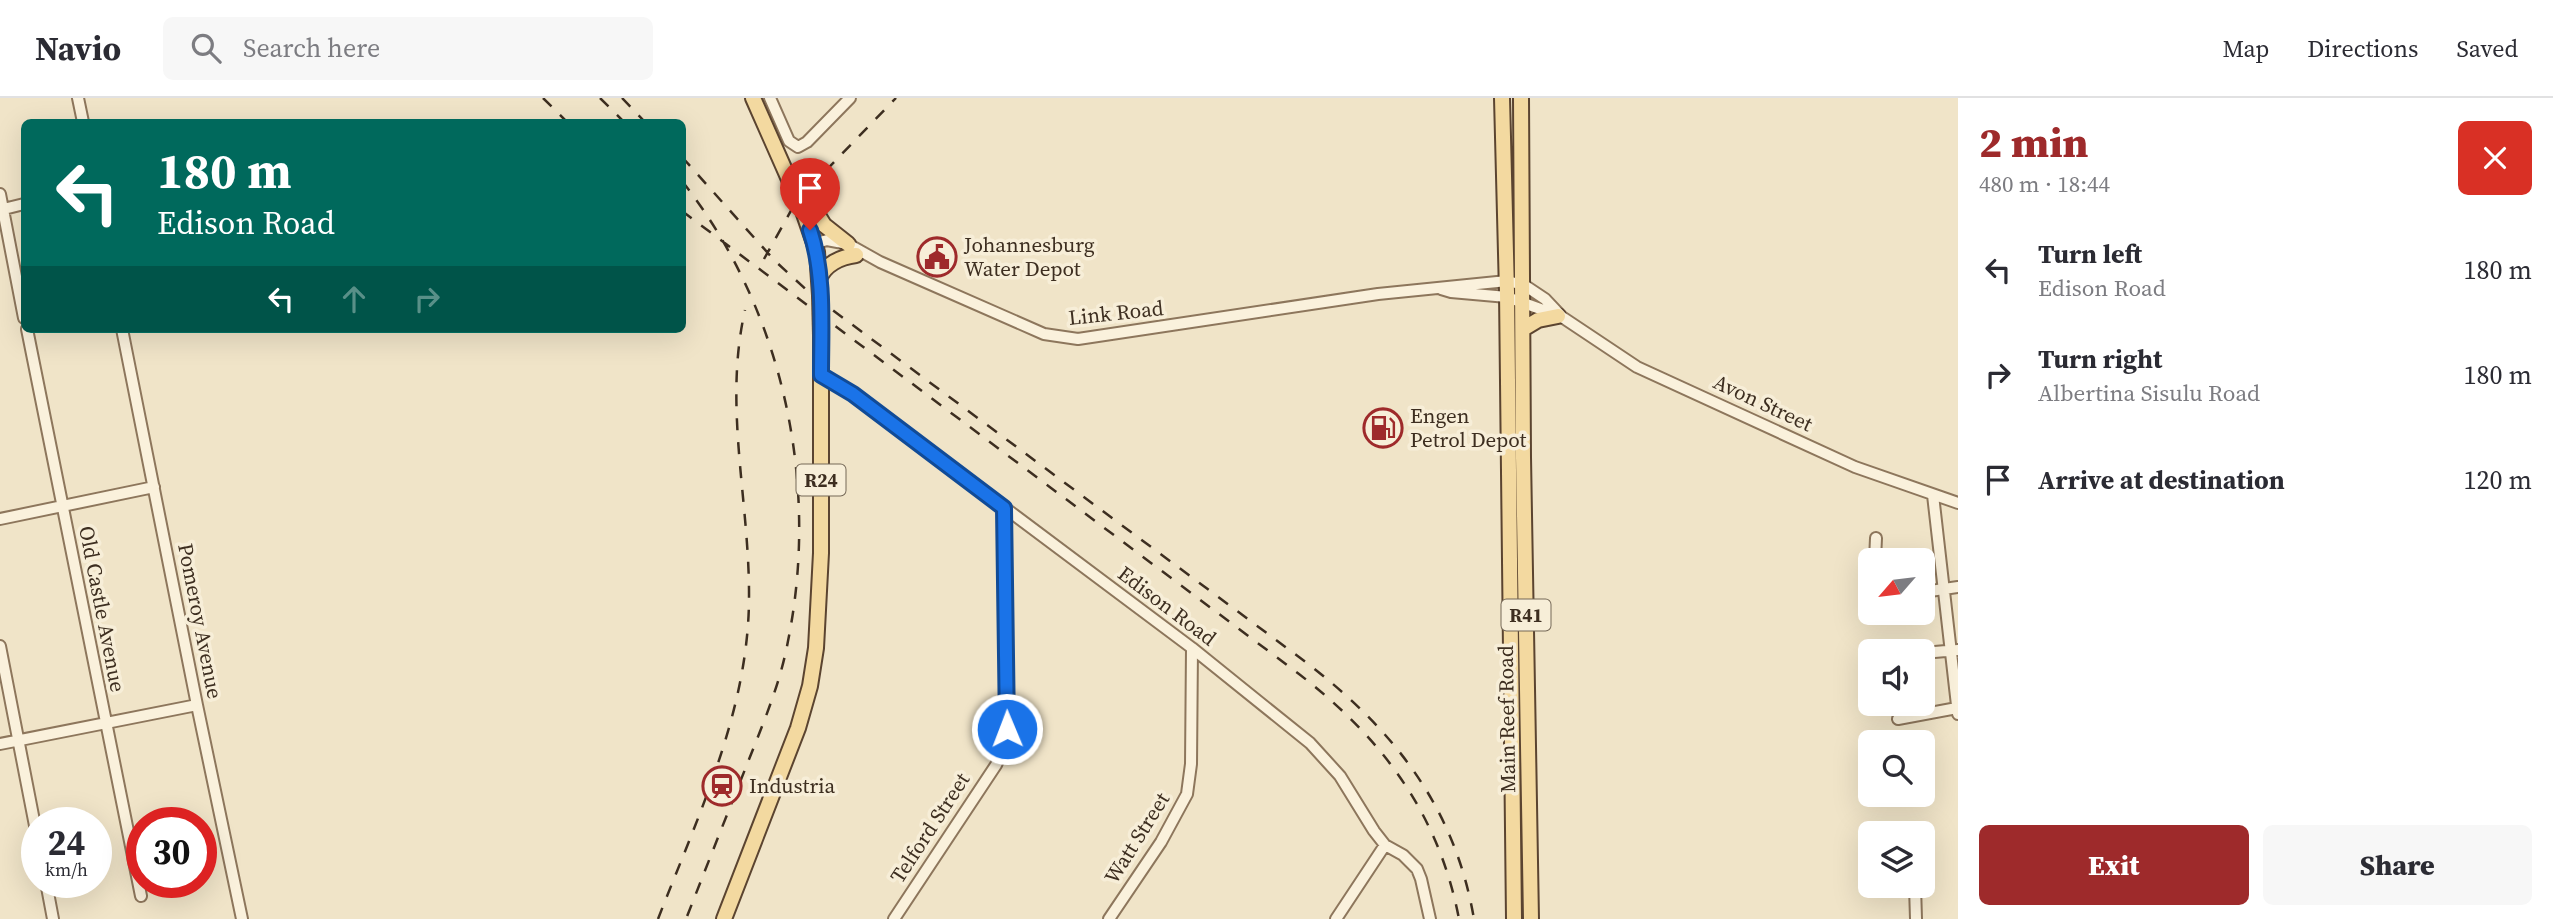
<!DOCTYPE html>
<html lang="en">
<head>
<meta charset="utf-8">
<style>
  :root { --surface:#fff; --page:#f7f7f7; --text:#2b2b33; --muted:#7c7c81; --line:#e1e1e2; --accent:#9e2a2b }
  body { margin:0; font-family:"Source Serif 4",serif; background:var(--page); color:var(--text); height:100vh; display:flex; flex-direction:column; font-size:26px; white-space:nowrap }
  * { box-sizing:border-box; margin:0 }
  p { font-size:23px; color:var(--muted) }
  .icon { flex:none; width:38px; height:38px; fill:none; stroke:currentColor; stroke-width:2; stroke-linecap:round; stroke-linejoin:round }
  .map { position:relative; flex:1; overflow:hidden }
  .panel { display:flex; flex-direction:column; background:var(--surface); width:595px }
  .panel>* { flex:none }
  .guide { position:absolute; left:21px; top:21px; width:665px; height:214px; border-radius:10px; box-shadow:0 7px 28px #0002; background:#00695c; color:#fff; overflow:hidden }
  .needle { width:46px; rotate:242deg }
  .buttons { position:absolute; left:1858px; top:450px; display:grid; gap:14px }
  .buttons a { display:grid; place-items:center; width:77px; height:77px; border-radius:10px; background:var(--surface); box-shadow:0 7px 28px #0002; font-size:35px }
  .speed { position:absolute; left:21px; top:709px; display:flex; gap:14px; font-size:35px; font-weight:700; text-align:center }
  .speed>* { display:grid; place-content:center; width:91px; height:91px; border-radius:50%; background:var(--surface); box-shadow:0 7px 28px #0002; line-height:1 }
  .speed small { font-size:18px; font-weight:400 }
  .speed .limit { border:10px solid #d22; background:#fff; color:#111 }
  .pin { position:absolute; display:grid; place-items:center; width:60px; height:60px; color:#fff; margin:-72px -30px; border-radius:50% 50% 50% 0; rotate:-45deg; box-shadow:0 0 7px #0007 }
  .pin .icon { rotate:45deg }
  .me { position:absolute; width:77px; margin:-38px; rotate:359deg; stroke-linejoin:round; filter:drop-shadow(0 0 5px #0008) }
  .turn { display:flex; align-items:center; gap:24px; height:147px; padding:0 21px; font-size:32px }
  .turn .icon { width:91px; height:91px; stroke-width:2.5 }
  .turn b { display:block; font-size:49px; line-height:60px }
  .lanes { display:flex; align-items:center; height:66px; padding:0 21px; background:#0003; justify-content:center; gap:35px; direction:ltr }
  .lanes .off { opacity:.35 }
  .round { display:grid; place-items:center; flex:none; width:74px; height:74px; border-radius:10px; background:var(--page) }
  .overview { display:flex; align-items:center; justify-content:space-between; height:119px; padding:0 21px }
  h1 { font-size:42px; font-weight:800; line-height:52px; color:var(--accent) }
  .action { display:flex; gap:14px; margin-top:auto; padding:14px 21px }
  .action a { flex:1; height:80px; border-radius:10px; background:var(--accent); color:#fff; font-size:28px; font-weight:800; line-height:80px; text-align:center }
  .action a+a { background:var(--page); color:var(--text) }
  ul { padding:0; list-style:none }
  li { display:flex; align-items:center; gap:21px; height:105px; padding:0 21px }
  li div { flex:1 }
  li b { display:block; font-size:26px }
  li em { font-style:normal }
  header { display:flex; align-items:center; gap:42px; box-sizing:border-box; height:98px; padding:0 35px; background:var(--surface); border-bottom:2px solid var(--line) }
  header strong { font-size:33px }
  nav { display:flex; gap:38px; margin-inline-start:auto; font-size:24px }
  .search { width:490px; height:63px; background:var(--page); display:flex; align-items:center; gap:18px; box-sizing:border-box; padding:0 24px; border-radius:10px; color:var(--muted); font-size:26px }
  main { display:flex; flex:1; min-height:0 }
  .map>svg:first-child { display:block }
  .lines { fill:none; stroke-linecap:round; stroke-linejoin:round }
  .minor-casing { stroke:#8d765c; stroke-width:14 }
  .major-casing { stroke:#5b4430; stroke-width:18 }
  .minor { stroke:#faf1dc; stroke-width:10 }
  .major { stroke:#f3d9a0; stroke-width:14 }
  .rail { stroke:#3d2e20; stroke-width:2.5; stroke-dasharray:12 12; stroke-linecap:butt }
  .major-bridge-casing { stroke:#5b4430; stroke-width:18; stroke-linecap:butt }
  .major-bridge { stroke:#f3d9a0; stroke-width:14 }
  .route-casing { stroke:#114b97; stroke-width:18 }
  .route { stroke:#1a73e8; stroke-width:12 }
  .labels { text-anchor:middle; stroke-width:7; stroke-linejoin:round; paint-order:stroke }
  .shield { fill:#f7eed8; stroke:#756857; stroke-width:2 }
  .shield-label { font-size:19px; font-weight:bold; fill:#3d2e20 }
  .poi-label { font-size:21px; fill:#3d2e20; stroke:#f7eed8; text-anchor:start }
  .street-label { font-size:21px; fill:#3d2e20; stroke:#f7eed8 }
</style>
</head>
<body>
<header>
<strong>Navio</strong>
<div class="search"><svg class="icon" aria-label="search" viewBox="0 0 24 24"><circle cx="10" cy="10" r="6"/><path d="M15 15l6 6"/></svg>Search here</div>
<nav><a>Map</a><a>Directions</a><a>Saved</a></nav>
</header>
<main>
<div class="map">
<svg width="1958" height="821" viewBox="0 0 1958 821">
  <rect width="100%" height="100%" fill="#f0e4c8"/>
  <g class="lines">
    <g class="minor-casing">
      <path id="minor" d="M78 0 83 24
        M770 0 789 43 798 49 807 44 850 0
        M0 96 24 220
        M0 112 24 106
        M816 151 820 144 827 142 848 146 880 164 1044 236 1078 241 1378 196 1507 183 1524 187 1545 201 1562 219 1637 269 1855 369 1958 405
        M1441 191 1451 194 1507 199 1557 217
        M27 231 141 798
        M122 231 197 607 242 821
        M821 277 853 296 1192 550 1310 645 1340 678 1374 733 1385 747 1403 757 1417 771 1421 781 1430 821
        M1933 397 1958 616
        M0 421 154 389
        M1875 462 1876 440
        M1923 494 1958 489
        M0 548 37 738
        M1923 555 1958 552
        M1898 621 1957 610
        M0 646 197 607
        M46 784 53 821
        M1915 788 1916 821
        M894 821 996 667 1006 644 1004 410
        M1109 821 1161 744 1187 696 1191 666 1192 550
        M1336 821 1385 747"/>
    </g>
    <g class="major-casing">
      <path id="major" d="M753 0 803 113 817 154 820 197
        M1502 0 1507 194 1514 821
        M1521 0 1523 359 1531 821
        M806 98 824 127 848 146
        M819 181C825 166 841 159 856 157
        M1523 231 1538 222 1558 218
        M724 821 798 630 810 588 816 550 821 455V237"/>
    </g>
    <use href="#minor" class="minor"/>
    <use href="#major" class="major"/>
    <path class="rail" d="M543 0 567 24
      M600 0 624 24
      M622 0 645 24
      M682 59 775 163 811 196 1307 565C1395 633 1455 710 1474 821
      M682 83C783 211 820 385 788 543 780 587 762 628 746 669 726 719 706 770 686 821
      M809 90 896 0
      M682 113 1299 576C1382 640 1439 716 1459 821
      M764 161 793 109
      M658 821C698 718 748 614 749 502 750 404 723 309 745 212"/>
    <g class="major-bridge-casing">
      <path id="major-bridge" d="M820 197 821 237"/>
    </g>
    <use href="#major-bridge" class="major-bridge"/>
  </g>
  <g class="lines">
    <g class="route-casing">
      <path id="route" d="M810 132C825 177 821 229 821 277L853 296 1004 410 1007 631"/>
    </g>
    <use href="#route" class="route"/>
  </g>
  <defs>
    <g id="civic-ring" transform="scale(2.0125)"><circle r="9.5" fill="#f7eed8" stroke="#9e2a2b" stroke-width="1.5"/><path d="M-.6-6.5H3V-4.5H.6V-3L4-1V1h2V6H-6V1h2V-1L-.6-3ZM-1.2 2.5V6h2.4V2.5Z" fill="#9e2a2b"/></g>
    <g id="fuel-ring" transform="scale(2.0125)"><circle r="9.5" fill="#f7eed8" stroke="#9e2a2b" stroke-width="1.5"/><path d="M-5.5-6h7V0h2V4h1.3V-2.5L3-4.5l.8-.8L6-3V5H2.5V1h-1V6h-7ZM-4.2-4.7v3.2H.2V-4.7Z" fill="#9e2a2b"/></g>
    <g id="station-ring" transform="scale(2.0125)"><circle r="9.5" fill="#f7eed8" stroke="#9e2a2b" stroke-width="1.5"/><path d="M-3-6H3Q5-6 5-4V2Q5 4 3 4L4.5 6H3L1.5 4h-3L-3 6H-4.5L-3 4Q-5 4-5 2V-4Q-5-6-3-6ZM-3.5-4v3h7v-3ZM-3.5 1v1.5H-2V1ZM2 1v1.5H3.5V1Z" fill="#9e2a2b"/></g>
  </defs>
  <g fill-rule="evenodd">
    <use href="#civic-ring" x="937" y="159"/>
    <use href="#fuel-ring" x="1383" y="330"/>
    <use href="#station-ring" x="722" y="688"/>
  </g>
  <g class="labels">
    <g class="shield">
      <rect x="796.5" y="366.5" width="49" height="31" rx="5"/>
      <rect x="1501.5" y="501.5" width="49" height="31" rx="5"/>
    </g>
    <g class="shield-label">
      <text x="821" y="389">R24</text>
      <text x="1526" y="524">R41</text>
    </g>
    <g class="poi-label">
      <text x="964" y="154">Johannesburg<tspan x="964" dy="24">Water Depot</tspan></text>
      <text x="1410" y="325">Engen<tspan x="1410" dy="24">Petrol Depot</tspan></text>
      <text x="749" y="695">Industria</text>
    </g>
    <g class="street-label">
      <text transform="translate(1116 215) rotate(-6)" y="7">Link Road</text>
      <text transform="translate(1763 305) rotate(25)" y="7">Avon Street</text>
      <text transform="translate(1167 508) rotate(37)" y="7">Edison Road</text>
      <text transform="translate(102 511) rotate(79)" y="7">Old Castle Avenue</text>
      <text transform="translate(200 523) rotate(79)" y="7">Pomeroy Avenue</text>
      <text transform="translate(1507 621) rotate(-91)" y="7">Main Reef Road</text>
      <text transform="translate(930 730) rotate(-57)" y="7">Telford Street</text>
      <text transform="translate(1137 740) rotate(-58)" y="7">Watt Street</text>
    </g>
  </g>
</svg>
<div class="buttons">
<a><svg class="needle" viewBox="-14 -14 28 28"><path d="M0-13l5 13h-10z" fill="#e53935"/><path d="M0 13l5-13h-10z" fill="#7c7c81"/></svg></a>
<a><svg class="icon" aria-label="sound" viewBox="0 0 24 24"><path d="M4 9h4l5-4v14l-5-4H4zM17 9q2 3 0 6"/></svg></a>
<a><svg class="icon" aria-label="search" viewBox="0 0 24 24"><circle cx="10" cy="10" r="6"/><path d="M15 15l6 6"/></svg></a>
<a><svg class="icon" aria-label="layers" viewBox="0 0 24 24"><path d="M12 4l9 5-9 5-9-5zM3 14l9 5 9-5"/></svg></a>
</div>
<div class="speed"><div>24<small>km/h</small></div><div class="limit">30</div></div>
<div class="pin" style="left:810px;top:132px;background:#d93025"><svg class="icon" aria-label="arrive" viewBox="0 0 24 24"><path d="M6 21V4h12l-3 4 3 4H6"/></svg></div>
<svg class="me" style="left:1007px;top:631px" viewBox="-20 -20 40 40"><circle r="17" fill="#1a73e8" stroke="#fff" stroke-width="3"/><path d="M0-11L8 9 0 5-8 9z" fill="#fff"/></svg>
<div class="guide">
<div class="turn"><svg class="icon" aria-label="left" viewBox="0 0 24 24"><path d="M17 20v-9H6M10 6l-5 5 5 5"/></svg><div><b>180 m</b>Edison Road</div></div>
<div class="lanes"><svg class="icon" aria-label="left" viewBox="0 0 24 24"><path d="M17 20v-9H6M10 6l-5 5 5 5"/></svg><svg class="icon off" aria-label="ahead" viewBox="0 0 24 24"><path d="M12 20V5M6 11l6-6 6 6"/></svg><svg class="icon off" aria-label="right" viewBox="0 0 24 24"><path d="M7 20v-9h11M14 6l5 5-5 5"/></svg></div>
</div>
</div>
<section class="panel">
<div class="overview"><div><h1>2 min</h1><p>480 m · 18:44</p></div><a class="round" style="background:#d93025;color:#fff"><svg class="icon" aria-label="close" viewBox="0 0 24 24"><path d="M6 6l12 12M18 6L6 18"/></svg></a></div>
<ul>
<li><svg class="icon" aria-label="left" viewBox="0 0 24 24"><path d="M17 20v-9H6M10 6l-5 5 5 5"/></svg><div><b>Turn left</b><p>Edison Road</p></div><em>180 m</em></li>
<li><svg class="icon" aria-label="right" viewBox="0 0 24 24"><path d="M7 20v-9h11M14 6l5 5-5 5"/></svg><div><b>Turn right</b><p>Albertina Sisulu Road</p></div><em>180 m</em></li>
<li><svg class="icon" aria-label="arrive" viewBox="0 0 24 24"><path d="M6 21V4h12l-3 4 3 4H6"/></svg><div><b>Arrive at destination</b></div><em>120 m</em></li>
</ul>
<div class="action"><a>Exit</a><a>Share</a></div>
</section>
</main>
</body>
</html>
